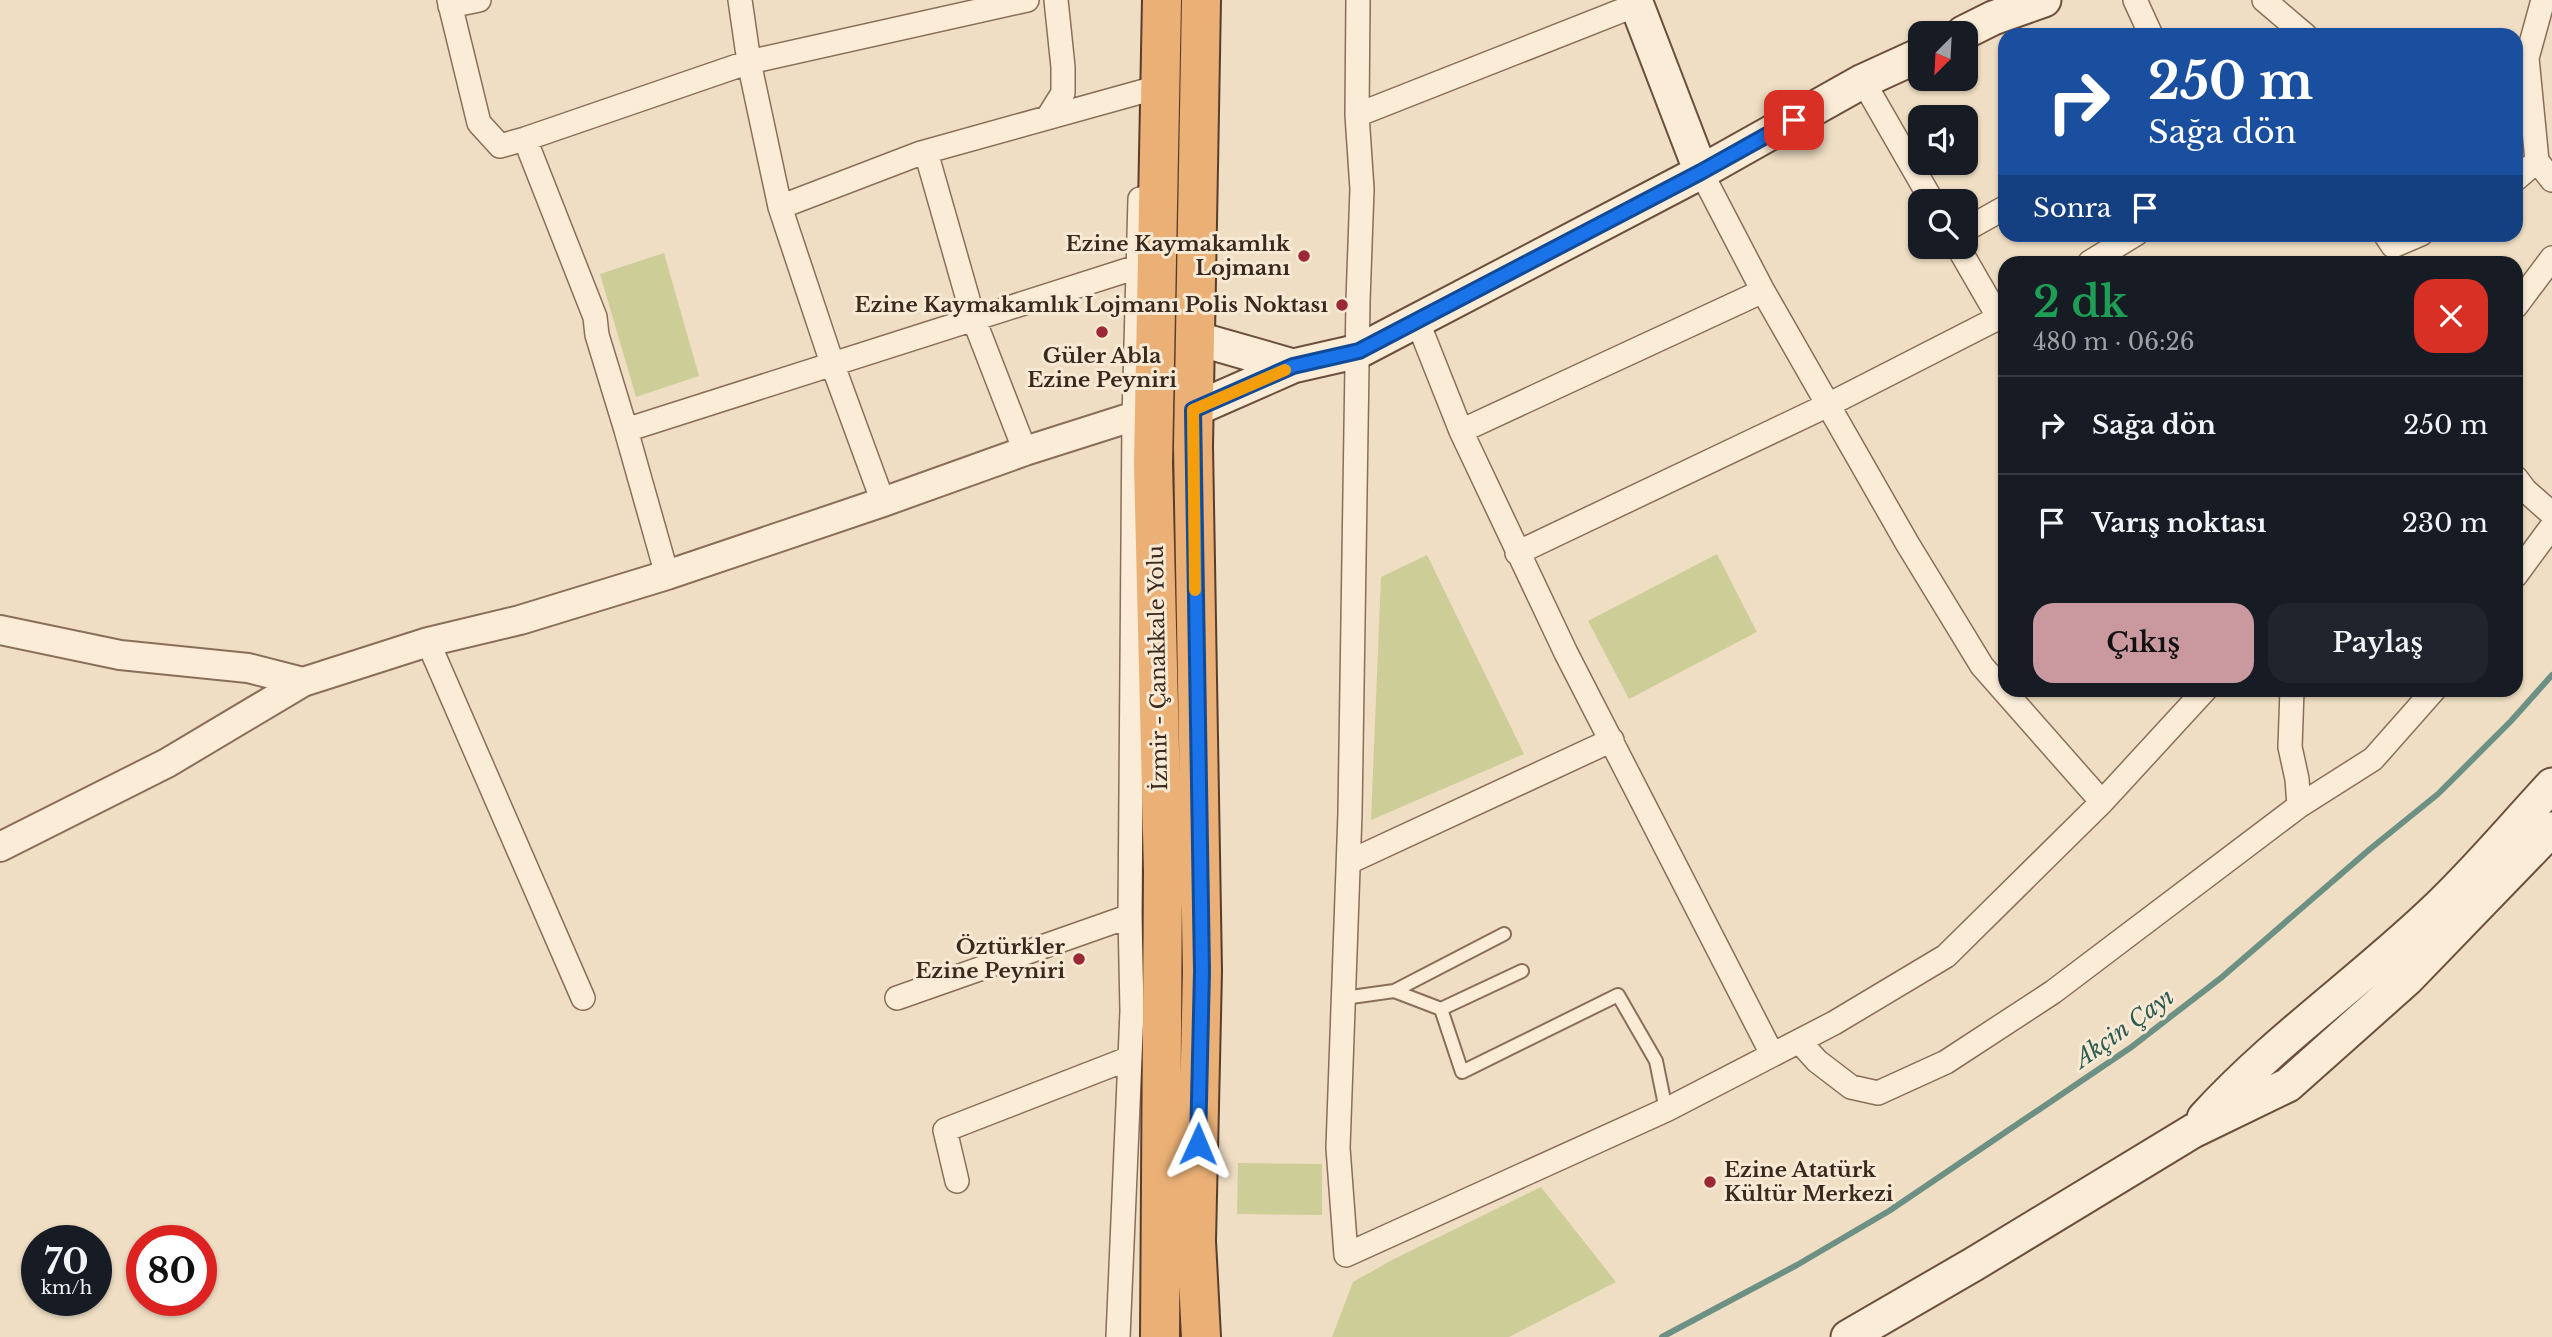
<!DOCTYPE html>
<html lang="tr">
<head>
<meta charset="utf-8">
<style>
  :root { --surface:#171b24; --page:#20242c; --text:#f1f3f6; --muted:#9ea1a6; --line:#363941; --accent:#ca989f }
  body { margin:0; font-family:"Libre Baskerville",serif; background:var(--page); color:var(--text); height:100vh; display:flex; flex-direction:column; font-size:26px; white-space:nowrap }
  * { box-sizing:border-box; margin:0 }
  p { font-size:23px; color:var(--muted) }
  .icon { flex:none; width:38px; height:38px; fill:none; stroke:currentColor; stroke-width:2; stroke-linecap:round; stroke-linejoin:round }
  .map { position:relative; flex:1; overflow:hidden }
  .sheet { position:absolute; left:1998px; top:256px; width:525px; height:441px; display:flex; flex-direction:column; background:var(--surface); border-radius:21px; box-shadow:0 2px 5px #0004 }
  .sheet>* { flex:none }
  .hud { position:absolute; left:1998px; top:28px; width:525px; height:214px; border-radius:21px; box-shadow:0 2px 5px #0004; background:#1a4fa0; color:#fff; overflow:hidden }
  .needle { width:46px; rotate:204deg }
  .fabs { position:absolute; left:1908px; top:21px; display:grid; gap:14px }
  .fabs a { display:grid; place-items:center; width:70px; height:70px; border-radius:14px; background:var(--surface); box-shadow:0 2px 5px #0004; font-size:35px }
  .speed { position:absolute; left:21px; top:1225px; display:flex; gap:14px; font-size:35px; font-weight:700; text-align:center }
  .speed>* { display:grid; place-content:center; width:91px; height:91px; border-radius:50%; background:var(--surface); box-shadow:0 2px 5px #0004; line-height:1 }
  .speed small { font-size:18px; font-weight:400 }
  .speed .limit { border:10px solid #d22; background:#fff; color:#111 }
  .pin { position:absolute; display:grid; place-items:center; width:60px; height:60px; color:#fff; margin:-30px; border-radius:14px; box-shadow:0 4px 10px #0006 }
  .me { position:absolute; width:77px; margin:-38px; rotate:1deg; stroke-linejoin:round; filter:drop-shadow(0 0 5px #0008) }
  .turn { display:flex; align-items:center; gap:24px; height:147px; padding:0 35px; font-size:32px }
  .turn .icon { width:91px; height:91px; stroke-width:2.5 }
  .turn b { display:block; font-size:49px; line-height:60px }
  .then { display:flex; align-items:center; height:66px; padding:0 35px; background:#0003; gap:14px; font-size:26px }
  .round { display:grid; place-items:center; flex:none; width:74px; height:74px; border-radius:21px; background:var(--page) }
  .summary { display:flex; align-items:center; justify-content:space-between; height:119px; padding:0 35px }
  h1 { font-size:42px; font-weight:600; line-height:52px; color:#1e9e55 }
  .cta { display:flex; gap:14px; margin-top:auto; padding:14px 35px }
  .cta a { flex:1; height:80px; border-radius:21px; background:var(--accent); color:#111; font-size:28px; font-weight:600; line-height:80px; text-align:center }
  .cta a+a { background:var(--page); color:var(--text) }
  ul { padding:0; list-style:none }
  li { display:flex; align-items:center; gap:21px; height:98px; padding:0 35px; border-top:2px solid var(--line) }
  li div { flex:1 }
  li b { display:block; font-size:26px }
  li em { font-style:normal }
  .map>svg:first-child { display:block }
  .green { fill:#cdce97 }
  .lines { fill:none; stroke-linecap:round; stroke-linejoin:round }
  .stream { stroke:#6c9184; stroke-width:6 }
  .service-casing { stroke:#8a6e59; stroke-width:16 }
  .minor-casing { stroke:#8a6e59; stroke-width:26 }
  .tertiary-casing { stroke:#8a6e59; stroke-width:32 }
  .secondary-casing { stroke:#6c4f3d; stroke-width:37 }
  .trunk-casing { stroke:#583d2e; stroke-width:42 }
  .service { stroke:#faecd7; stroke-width:12 }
  .minor { stroke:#faecd7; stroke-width:23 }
  .tertiary { stroke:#faecd7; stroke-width:28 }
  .secondary { stroke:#faecd7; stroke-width:33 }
  .trunk { stroke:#eab076; stroke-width:38 }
  .route-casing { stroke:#114b97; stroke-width:18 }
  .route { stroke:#1a73e8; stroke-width:12 }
  .slow { stroke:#f59e0b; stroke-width:12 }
  .poi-dot { fill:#9b2835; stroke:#f7e9d3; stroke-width:2.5 }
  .labels { text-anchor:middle; stroke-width:6; stroke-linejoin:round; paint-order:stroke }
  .poi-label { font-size:21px; font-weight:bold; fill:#3a291e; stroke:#f7e9d3; text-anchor:end }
  .street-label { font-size:21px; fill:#3a291e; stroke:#f7e9d3 }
  .water-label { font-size:23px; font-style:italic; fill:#2d5a52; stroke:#f7e9d3 }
</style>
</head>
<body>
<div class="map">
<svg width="2552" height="1337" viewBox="0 0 2552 1337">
  <rect width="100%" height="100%" fill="#efdec3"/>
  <path class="green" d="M664 253 699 376 636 397 600 274Z
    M1717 554 1757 632 1629 699 1588 621Z
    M1427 555 1524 754 1371 820 1381 577Z
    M1238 1163 1322 1164V1215L1237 1214Z
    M1541 1187 1616 1282 1509 1337H1332L1353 1282 1392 1260Z"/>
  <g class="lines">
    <path class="stream" d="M1662 1337 1797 1265 1889 1211 2130 1048 2222 977 2370 849 2438 794 2511 721 2552 675"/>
    <g class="service-casing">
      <path id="service" d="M1394 991 1504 934
        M1344 998 1394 991 1441 1009 1462 1072 1618 995 1656 1061 1666 1110
        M1441 1009 1522 971"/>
    </g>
    <g class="minor-casing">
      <path id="minor" d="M449 0 479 123 500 146 525 139 749 62 1027 0
        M740 0 749 62 780 207 832 363 883 502
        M1358 0 1357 115 1362 189 1358 301 1350 813 1338 1148 1346 1255 1666 1110 1834 1023 1946 956 2102 802 2205 690
        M2135 0 2151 35
        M2264 0 2305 35
        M2543 0 2527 58 2537 161 2552 180
        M450 6 479 0
        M1863 81 1932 201
        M1357 115 1636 5
        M1048 117 1063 93V67L1056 0
        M525 139 595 317 597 335 626 430
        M926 152 973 317 1025 451
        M1701 172 1763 291 1907 543 1982 666 2102 802
        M2516 179 2537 161
        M780 207 921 153 1144 91
        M1965 230 2006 207
        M2385 234 2393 246 2421 234
        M1958 247 1999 318
        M2090 262 2136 234
        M2516 306 2552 258
        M1417 320 1461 431 1566 653 1772 1054
        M1461 431 1763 291
        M2516 478 2525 490 2552 514
        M1517 553 1828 405 2006 314
        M667 575 626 430 1137 267
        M2516 575 2552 526
        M428 642 583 998
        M2292 690 2290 747 2297 779 2299 806
        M1349 862 1612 740
        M897 998 1130 916
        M1799 1041 1817 1061 1851 1087 1878 1093 1946 1062 2053 992 2299 806 2373 759 2434 690
        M957 1181 945 1130 1130 1058
        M1118 1337 1132 1011 1130 916 1134 418 1140 199"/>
    </g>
    <g class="tertiary-casing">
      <path id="tertiary" d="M0 630 120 655 248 668 303 682
        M0 847 167 763 303 682 428 642 520 620 667 575 883 502 1025 451 1154 410"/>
    </g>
    <g class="secondary-casing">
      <path id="secondary" d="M1635 0 1701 172
        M1963 33 1993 18 2044 0
        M1195 338 1293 366
        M1193 410 1293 366 1359 351 1701 172 1863 81 1920 55
        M2204 1118C2272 1043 2357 984 2431 914 2474 874 2512 828 2552 785
        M1848 1337 1974 1264 2193 1131 2288 1085 2407 979 2552 829"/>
    </g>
    <g class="trunk-casing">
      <path id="trunk" d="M1160 1337 1163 872 1153 464 1162 0
        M1201 1337 1196 1241 1202 971 1193 446 1201 0"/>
    </g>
    <use href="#service" class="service"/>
    <use href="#minor" class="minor"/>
    <use href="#tertiary" class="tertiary"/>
    <use href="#secondary" class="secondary"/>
    <use href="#trunk" class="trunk"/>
  </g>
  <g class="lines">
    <g class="route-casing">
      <path id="route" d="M1198 1144 1202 971 1193 410 1293 366 1359 351 1701 172 1794 120"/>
    </g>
    <use href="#route" class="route"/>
    <path class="slow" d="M1195 590 1193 410 1285 370"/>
  </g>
  <g class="poi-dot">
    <circle cx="1304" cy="256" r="7"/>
    <circle cx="1342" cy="305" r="7"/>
    <circle cx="1102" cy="332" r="7"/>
    <circle cx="1079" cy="959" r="7"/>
    <circle cx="1710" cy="1182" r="7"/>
  </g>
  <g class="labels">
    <g class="poi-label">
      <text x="1290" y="251">Ezine Kaymakamlık<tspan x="1290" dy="24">Lojmanı</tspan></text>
      <text x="1328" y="312">Ezine Kaymakamlık Lojmanı Polis Noktası</text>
      <text x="1102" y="363" text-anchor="middle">Güler Abla<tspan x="1102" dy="24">Ezine Peyniri</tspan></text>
      <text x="1065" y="954">Öztürkler<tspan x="1065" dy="24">Ezine Peyniri</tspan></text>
      <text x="1724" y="1177" text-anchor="start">Ezine Atatürk<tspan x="1724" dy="24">Kültür Merkezi</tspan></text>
    </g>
    <g class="street-label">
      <text transform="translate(1158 668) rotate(-91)" y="7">İzmir - Çanakkale Yolu</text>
    </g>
    <g class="water-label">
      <text transform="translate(2124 1028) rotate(-36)" y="8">Akçin Çayı</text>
    </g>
  </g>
</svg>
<div class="fabs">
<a><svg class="needle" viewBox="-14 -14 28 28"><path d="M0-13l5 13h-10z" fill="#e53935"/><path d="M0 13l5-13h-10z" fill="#9ea1a6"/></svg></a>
<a><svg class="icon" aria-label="sound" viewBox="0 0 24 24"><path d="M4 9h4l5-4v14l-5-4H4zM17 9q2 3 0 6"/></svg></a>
<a><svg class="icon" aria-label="search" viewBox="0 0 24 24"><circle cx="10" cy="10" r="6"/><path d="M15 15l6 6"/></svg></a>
</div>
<div class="speed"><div>70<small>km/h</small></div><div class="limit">80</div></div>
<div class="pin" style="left:1794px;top:120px;background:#d93025"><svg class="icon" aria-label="arrive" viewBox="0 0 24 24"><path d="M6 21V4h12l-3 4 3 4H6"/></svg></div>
<svg class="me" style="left:1198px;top:1144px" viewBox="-20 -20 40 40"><path d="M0-17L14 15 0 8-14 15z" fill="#1a73e8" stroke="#fff" stroke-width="4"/></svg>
<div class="hud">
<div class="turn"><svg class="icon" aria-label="right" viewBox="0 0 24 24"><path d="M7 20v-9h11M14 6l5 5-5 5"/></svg><div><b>250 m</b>Sağa dön</div></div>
<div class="then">Sonra<svg class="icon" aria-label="arrive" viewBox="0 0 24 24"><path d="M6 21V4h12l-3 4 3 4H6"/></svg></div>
</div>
<section class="sheet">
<div class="summary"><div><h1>2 dk</h1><p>480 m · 06:26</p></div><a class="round" style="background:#d93025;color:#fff"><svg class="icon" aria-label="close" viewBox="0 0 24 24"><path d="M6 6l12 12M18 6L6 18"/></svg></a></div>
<ul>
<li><svg class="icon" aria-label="right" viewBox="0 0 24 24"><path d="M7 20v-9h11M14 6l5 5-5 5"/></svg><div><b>Sağa dön</b></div><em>250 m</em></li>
<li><svg class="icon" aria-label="arrive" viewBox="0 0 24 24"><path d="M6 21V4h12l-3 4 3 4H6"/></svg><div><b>Varış noktası</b></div><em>230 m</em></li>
</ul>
<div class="cta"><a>Çıkış</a><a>Paylaş</a></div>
</section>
</div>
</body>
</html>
